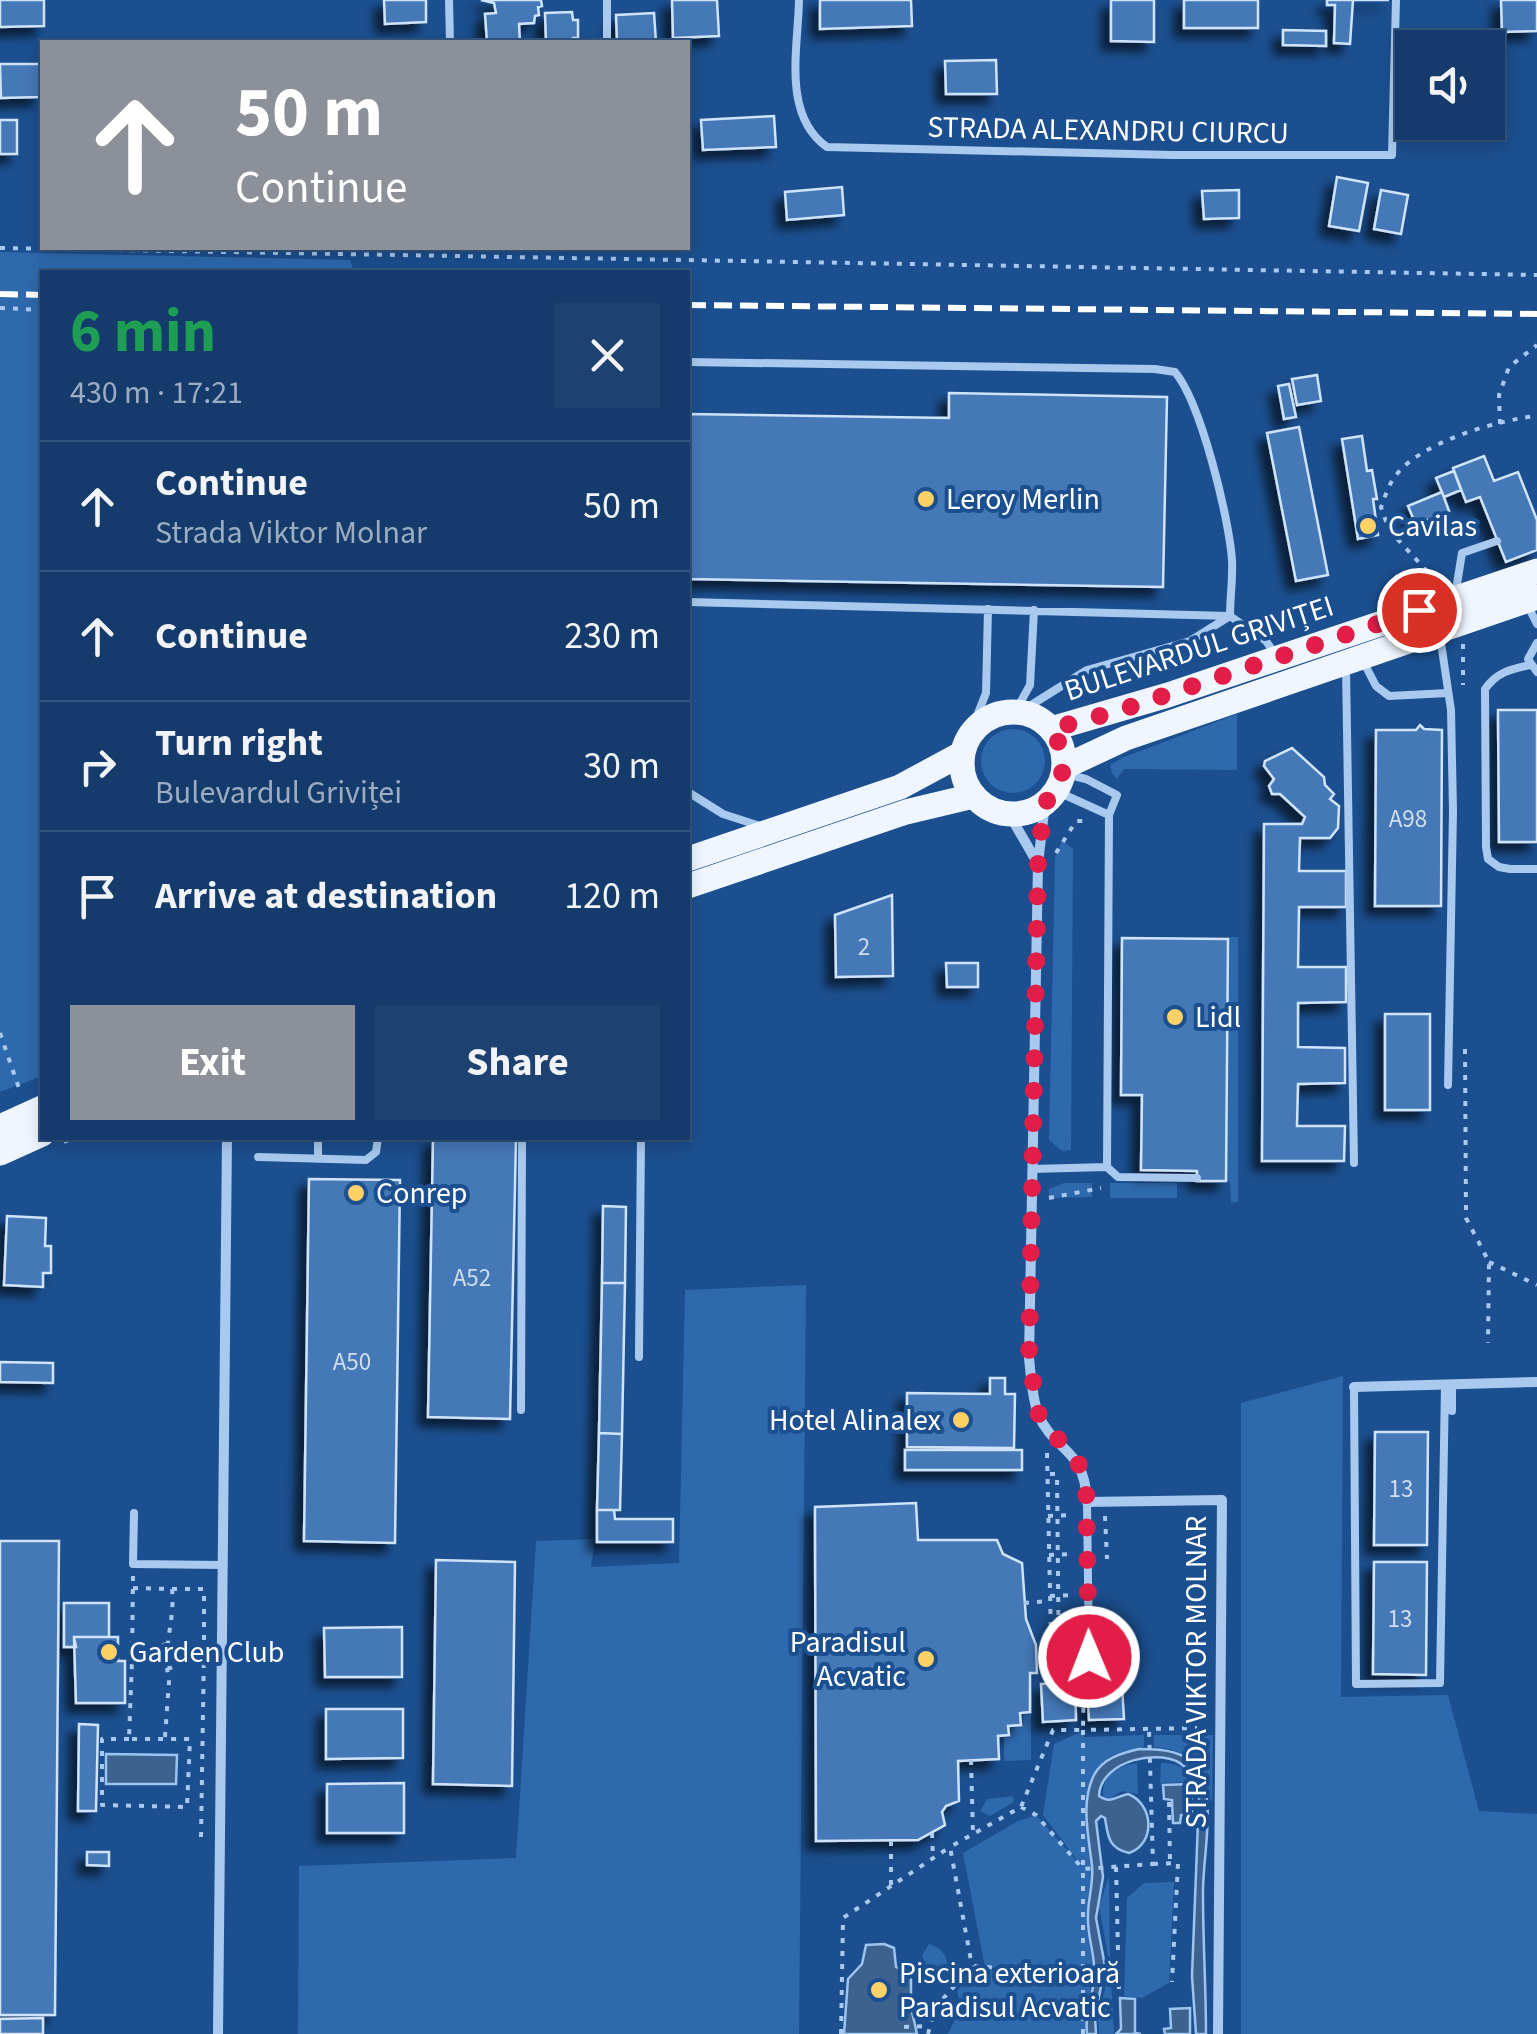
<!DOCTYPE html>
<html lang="en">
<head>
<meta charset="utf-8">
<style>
  :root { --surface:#143b6b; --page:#1d4271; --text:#f1f3f6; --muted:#9dadc1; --line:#33557e; --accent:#8c9099 }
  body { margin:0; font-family:"Source Sans 3",sans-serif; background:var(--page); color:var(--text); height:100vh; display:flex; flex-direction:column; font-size:38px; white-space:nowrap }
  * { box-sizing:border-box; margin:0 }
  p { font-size:32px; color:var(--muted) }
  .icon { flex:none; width:55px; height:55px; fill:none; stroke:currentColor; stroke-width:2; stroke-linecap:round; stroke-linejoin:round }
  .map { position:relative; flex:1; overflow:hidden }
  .details { position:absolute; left:40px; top:270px; width:650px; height:870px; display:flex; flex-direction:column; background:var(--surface); border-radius:0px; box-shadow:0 5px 15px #0003,0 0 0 2px var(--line) }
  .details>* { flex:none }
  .guide { position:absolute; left:40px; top:40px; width:650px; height:210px; border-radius:0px; box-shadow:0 5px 15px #0003,0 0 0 2px var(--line); background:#8c9099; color:#fff; overflow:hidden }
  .fabs { position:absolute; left:1395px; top:30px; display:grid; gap:20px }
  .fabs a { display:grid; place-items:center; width:110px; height:110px; border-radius:0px; background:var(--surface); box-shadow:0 5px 15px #0003,0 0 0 2px var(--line); font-size:50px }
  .pin { position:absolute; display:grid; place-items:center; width:85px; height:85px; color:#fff; margin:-42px; border:5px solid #fff; border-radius:50%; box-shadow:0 2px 10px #0007 }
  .me { position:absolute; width:110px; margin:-55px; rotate:359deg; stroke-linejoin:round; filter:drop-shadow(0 0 8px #0008) }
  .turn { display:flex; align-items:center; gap:35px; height:210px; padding:0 30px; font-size:45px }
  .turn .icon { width:130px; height:130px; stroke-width:2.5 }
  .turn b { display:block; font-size:70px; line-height:85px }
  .round { display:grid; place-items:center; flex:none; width:105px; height:105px; border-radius:0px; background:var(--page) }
  .summary { display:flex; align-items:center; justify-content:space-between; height:170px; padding:0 30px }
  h1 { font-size:60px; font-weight:700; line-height:75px; color:#1e9e55 }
  .action { display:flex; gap:20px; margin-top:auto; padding:20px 30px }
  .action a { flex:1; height:115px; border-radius:0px; background:var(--accent); color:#fff; font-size:40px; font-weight:700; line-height:115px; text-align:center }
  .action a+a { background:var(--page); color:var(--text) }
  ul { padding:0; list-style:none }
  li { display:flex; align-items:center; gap:30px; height:130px; padding:0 30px; border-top:2px solid var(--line) }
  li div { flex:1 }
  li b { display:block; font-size:38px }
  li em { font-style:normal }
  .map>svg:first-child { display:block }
  .green { fill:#2e69ad }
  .water { fill:#3c6290; stroke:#9cc4f0; stroke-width:2.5 }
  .building { fill:#4478b7; stroke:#cfe3fa; stroke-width:2.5; filter:url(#shadow) }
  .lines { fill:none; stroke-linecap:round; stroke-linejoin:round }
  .path { stroke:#a9c9ee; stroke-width:4; stroke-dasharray:5 8; stroke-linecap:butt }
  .service { stroke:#a9c9ee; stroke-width:8 }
  .minor { stroke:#a9c9ee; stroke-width:10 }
  .primary { stroke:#f0f6ff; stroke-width:25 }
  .rail { stroke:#fff; stroke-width:6; stroke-dasharray:18 8; stroke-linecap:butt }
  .route { stroke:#e11d48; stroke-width:18; stroke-dasharray:0 32.4 }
  .poi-dot { fill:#ffd166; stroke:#1b4f8f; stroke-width:4 }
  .labels { text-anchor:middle; stroke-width:8; stroke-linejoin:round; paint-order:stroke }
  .number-label { font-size:25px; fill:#d0dded }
  .street-label { font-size:30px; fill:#fff; stroke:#1b4f8f }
  .poi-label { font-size:30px; fill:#fff; stroke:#1b4f8f; text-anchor:start }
</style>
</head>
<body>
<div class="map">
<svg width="1537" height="2034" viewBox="0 0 1537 2034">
  <defs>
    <filter id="shadow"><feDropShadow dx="-9" dy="9" stdDeviation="5" flood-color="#0009"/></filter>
  </defs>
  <rect width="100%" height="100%" fill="#1b4f8f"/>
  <path class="green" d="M0 252 350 260 354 272H42V1076L0 1092Z
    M1237 714V770L1124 769 1117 779 1112 773 1110 765 1122 758Z
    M981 761a32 32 0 1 1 64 0a32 32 0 1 1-64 0Z
    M1062 840 1073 849 1071 1150 1062 1151 1049 1140 1055 858Z
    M1228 937H1238V1202L1231 1203 1230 1181H1226Z
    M1064 1183H1092V1197L1049 1198V1189Z
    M1110 1183H1177V1198H1110Z
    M806 1285 799 2034H298L299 1866 516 1858 536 1541 595 1539 591 1567 679 1563 685 1290Z
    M1343 1376 1341 1697 1448 1695 1479 1811 1537 1814V2034H1241V1403Z
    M1031 1714V1760L1004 1761V1737H1011V1727L1023 1726V1715Z
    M1083 1731 1084 1737 1144 1735V1747L1113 1755 1103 1762 1094 1773 1088 1789 1086 1820 1092 1878 1087 1928 1093 1964 1085 2034H948L961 2007 957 1991 971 1974 986 1970 1083 1977 985 1967 963 1853 1018 1821 1036 1815 1083 1868 1043 1815 1054 1744Z
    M1154 1735H1213L1212 1803C1198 1767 1198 1751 1154 1747Z
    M1137 1763 1138 1794 1122 1791 1109 1799 1103 1796C1102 1774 1118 1766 1137 1763Z
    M1161 1763C1178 1763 1184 1767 1192 1782L1160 1783Z
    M1013 1796 1014 1802 990 1816 980 1811 987 1799Z
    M1109 1876 1110 1967 1099 1906Z
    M1174 1882 1169 1983 1142 1998 1124 1996 1127 1898 1144 1883Z
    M929 1944C943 1948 948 1957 948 1971L938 1981 933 1982 922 1956Z
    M1111 1979 1114 2034H1099L1098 2019 1107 1980Z"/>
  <path class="water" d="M1139 1749C1162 1749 1188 1750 1200 1773 1216 1804 1202 1861 1203 1895 1203 1942 1206 1988 1206 2034H1196L1192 1976 1199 1796C1197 1785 1194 1775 1185 1767 1163 1746 1100 1760 1099 1796 1111 1804 1115 1797 1128 1794 1154 1804 1156 1844 1129 1853 1108 1848 1108 1836 1105 1818L1101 1816 1096 1821 1103 1877 1096 1918 1105 1966 1095 2017 1096 2034H1087C1085 2015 1091 2000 1094 1981 1097 1960 1088 1941 1088 1920 1087 1901 1094 1884 1092 1866 1089 1837 1080 1803 1094 1775 1103 1758 1122 1753 1139 1749Z
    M106 1754 177 1755 176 1784H106Z
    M1191 1784 1192 1815H1181L1180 1823H1173L1172 1800 1164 1799 1163 1785Z
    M884 1944 894 1948 896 1967 907 1972 911 1979V2007L917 2034H844L848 1979 862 1964 866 1945Z
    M1120 1998 1135 1999V2033L1141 2034H1116L1121 2029Z
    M1190 2008V2034H1165L1164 2029 1171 2028 1170 2009Z"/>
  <path class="building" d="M0 0H44V26L0 27Z
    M384 0H426V22L385 24Z
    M481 0H541L542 6 538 7 539 15 535 16 534 23 519 24 520 42H487L485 14 496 13 494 3Z
    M672 0H717L719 36 673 38Z
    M820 0H911L912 26 820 29Z
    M1111 0H1154V42L1111 41Z
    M1184 0H1258V28H1184Z
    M1327 0H1389H1353L1350 44 1334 43 1335 5H1327Z
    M1501 0H1537V31L1502 32Z
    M572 12 573 20H578V38H573V42H546L545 13Z
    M654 13 656 42H617L616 15Z
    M1283 30 1326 31V46L1283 45Z
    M1498 54 1500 79H1488V55Z
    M996 60 997 94H946L945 61Z
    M0 64H41V97L1 98Z
    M774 116 776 147 703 150 701 120Z
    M0 120H17V154H0Z
    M1337 177 1368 183 1359 231 1329 226Z
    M842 187 844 215 787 220 785 192Z
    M1239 190V218L1204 219 1202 191Z
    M1381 190 1408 195 1401 234 1374 229Z
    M1317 375 1321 401 1297 405 1292 379Z
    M1289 384 1296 417 1284 419 1278 386Z
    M949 393 1167 397 1163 587 688 579V414L949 418Z
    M1299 427 1328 575 1296 581 1267 433Z
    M1362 436 1367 471 1372 470 1377 499H1373L1378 535 1358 539 1342 439Z
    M1484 456 1494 481 1518 472 1537 520V550L1506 562 1480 497 1466 502 1453 468Z
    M1454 471 1461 490 1444 497 1436 478Z
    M1442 492 1449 511 1416 525 1408 506Z
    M1498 710H1537V842H1499Z
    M1420 725 1424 729 1442 730 1441 906H1375L1376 730H1416Z
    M1292 748 1324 777 1325 785 1334 794 1330 799 1339 806 1338 828 1330 838H1300L1299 871H1346V907H1299L1298 967H1346V1002L1298 1003V1047L1345 1048V1083L1298 1084 1297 1126H1345L1344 1161H1262L1264 824H1302L1305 817 1280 794H1272L1269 786 1274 779 1264 766 1265 761Z
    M892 895 893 976 836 977 835 915Z
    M1122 938 1228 939 1226 1181H1197V1171L1141 1170 1142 1095H1121Z
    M946 963H978V987H947Z
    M1385 1014H1430V1110H1385Z
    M433 1138H516L510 1419 428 1417Z
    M309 1179 400 1180 395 1543 304 1541Z
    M603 1206 626 1207 625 1283H602Z
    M7 1216 46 1218 45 1246H51V1273H43V1287L4 1285Z
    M602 1283H625L622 1434 599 1433Z
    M0 1362 53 1363V1383L0 1382Z
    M990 1378H1005V1394H1015L1014 1448 907 1447V1393L990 1394Z
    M1375 1432H1428L1427 1545H1374Z
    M599 1433 622 1434 620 1510H597Z
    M905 1450H1022V1470H905Z
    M916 1503 918 1540H997L1003 1554 1022 1563 1026 1619 1036 1645 1037 1673H1030V1712L1020 1713 1021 1725 1008 1726 1009 1735 998 1736 999 1759 958 1761 959 1801 946 1806 942 1812 945 1825 918 1840 816 1841 815 1507Z
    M597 1510H614L615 1519H673V1542H597Z
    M0 1541H59L55 2015H0Z
    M436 1560 515 1562 512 1786 433 1784Z
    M1374 1562H1427L1426 1675 1373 1674Z
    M64 1603H109V1637H74L76 1647H64Z
    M402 1627V1677H325L324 1628Z
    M74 1637H118V1661H125V1703H76Z
    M1075 1682 1076 1720 1043 1722 1041 1684Z
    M1122 1685 1124 1719 1089 1720 1087 1686Z
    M326 1709H403V1758L326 1759Z
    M79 1724 98 1725 96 1811H78Z
    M404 1783V1833H327V1784Z
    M87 1852H109V1866L87 1865Z
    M43 2018V2034H0V2019Z"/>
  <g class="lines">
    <path class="path" d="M0 248 1537 275
      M0 308 42 310
      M1500 424 1499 395 1509 367 1537 345
      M1436 581 1389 530 1381 507C1385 497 1388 486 1394 478 1417 443 1497 420 1537 416
      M1463 644V685
      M1056 853 1076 821H1084
      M0 1033 21 1094
      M1465 1049 1466 1218 1489 1262 1488 1343
      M64 1142 74 1138
      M1049 1198 1101 1188
      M1489 1262 1537 1285
      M1047 1453 1052 1683
      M1050 1474H1057L1059 1677
      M1048 1516 1074 1515
      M1105 1516 1107 1559
      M1049 1555 1075 1554
      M133 1576 132 1661 156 1659
      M133 1588 172 1589C174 1609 170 1624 168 1643
      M172 1589H204V1649L179 1653
      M1050 1596 1075 1595
      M1024 1603 1049 1601
      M1051 1637H1077
      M156 1656a12 12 0 1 1 24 0a12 12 0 1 1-24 0Z
      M1062 1677H1081
      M165 1737 169 1682 167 1668
      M129 1739H102V1805L187 1807 190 1739H129L132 1661
      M971 1760 973 1834
      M1169 1802 1170 1863
      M1021 1807 1036 1815 1083 1869 1153 1864 1149 1729
      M932 1833 933 1858
      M201 1837 204 1649
      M891 1841V1886
      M1153 1864 1178 1863 1172 1982
      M1116 1867 1119 1992
      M974 1966 1083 1975 1119 1974
      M904 2027 929 2026
      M841 2034 843 1918 950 1847
      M928 2034 935 2008 972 1966 950 1847 1021 1807 1053 1730H1083L1084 1671
      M1083 2034V1730L1197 1728"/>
    <path class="service" d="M449 0 450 42
      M607 0V42
      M799 0C798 49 782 115 827 147L1173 155H1392L1396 0
      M688 362 1155 369 1175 372C1201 403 1229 518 1232 560 1233 578 1230 597 1230 616
      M1456 590 1462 553 1497 541
      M688 602 1230 616 1266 641 1275 654
      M1528 606 1537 624
      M1440 636 1451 710 1453 811 1448 1085
      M1537 643 1528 659 1537 672
      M1364 663 1376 686 1389 696 1448 693
      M1530 665C1511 669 1497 672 1485 689L1486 847 1488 859 1499 867 1510 869H1537
      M1346 668 1354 1163
      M1015 712 1030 685 1034 610
      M1020 712 1087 670 1190 641 1230 616
      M967 741 986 693 988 609
      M1065 774 1086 779 1117 795 1109 815 1107 1167
      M1056 791 1109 815
      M688 792 723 814 760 826
      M258 1157 366 1160 376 1152 378 1138
      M318 1159V1138
      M1032 1169 1107 1167 1118 1177 1197 1178
      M639 1357 641 1138
      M1452 1385V1411
      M1354 1387 1356 1684 1440 1683 1445 1385
      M521 1410 522 1138
      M1087 1502 1089 1657
      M134 1513 133 1564 223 1565"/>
    <path class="minor" d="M1045 803 1038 864 1029 1358C1031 1376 1032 1397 1038 1414 1054 1452 1085 1447 1087 1502L1222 1500 1218 2034
      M1009 814 1038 864
      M1354 1387 1537 1382
      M218 2034 227 1138"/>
    <path class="primary" d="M962 763a51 51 0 1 1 102 0a51 51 0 1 1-102 0Z
      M1051 729 1168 695 1537 571
      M1064 767 1126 738 1537 597
      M688 859 900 787 963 753
      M688 886 906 812 973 796
      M0 1127 42 1108
      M0 1153 42 1134"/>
    <path class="rail" d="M0 294 42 295
      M688 305 1537 314"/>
  </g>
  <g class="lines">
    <path class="route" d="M1089 1657 1086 1479 1080 1466 1039 1416 1029 1358 1038 864 1044 804 1056 791 1064 767 1061 747 1051 729 1118 711 1419 610"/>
  </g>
  <g class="poi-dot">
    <circle cx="926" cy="499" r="10"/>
    <circle cx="1368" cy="526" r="10"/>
    <circle cx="1175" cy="1017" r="10"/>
    <circle cx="356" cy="1193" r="10"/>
    <circle cx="961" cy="1420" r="10"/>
    <circle cx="109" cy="1652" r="10"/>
    <circle cx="926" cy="1659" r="10"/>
    <circle cx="879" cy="1990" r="10"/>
  </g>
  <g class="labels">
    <g class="number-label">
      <text x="1408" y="827">A98</text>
      <text x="864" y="955">2</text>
      <text x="472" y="1286">A52</text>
      <text x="352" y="1370">A50</text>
      <text x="1401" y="1497">13</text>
      <text x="1400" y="1627">13</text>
    </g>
    <g class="street-label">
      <text transform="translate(1108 130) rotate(1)" y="10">STRADA ALEXANDRU CIURCU</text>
      <text transform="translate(1199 648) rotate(-18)" y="10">BULEVARDUL GRIVIȚEI</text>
      <text transform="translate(1196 1672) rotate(-90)" y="10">STRADA VIKTOR MOLNAR</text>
    </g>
    <g class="poi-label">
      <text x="946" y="509">Leroy Merlin</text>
      <text x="1388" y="536">Cavilas</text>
      <text x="1195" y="1027">Lidl</text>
      <text x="376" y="1203">Conrep</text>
      <text x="941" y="1430" text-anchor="end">Hotel Alinalex</text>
      <text x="906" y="1652" text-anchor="end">Paradisul<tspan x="906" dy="34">Acvatic</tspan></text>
      <text x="129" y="1662">Garden Club</text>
      <text x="899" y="1983">Piscina exterioară<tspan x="899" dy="34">Paradisul Acvatic</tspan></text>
    </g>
  </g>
</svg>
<div class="fabs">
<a><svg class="icon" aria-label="sound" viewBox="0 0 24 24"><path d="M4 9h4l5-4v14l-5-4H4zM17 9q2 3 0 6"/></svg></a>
</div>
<div class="pin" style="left:1419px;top:610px;background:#d93025"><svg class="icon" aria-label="arrive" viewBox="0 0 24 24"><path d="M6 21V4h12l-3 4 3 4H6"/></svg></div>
<svg class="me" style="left:1089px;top:1657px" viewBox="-20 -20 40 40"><circle r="17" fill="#e11d48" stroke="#fff" stroke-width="3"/><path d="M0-11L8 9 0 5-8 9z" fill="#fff"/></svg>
<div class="guide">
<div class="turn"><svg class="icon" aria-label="ahead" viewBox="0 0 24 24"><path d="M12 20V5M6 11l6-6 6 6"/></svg><div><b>50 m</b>Continue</div></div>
</div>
<section class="details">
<div class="summary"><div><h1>6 min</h1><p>430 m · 17:21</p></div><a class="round"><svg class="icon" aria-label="close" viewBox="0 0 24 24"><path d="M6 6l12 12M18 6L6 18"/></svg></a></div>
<ul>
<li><svg class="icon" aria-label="ahead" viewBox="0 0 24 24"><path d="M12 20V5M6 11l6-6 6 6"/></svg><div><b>Continue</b><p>Strada Viktor Molnar</p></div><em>50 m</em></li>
<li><svg class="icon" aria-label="ahead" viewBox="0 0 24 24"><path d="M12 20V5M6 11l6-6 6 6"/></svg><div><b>Continue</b></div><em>230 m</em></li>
<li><svg class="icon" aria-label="right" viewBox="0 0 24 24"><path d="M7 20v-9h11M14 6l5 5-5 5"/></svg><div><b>Turn right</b><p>Bulevardul Griviței</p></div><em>30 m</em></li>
<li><svg class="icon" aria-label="arrive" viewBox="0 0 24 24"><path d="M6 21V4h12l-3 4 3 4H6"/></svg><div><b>Arrive at destination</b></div><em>120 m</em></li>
</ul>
<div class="action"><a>Exit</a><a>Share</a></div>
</section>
</div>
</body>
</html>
